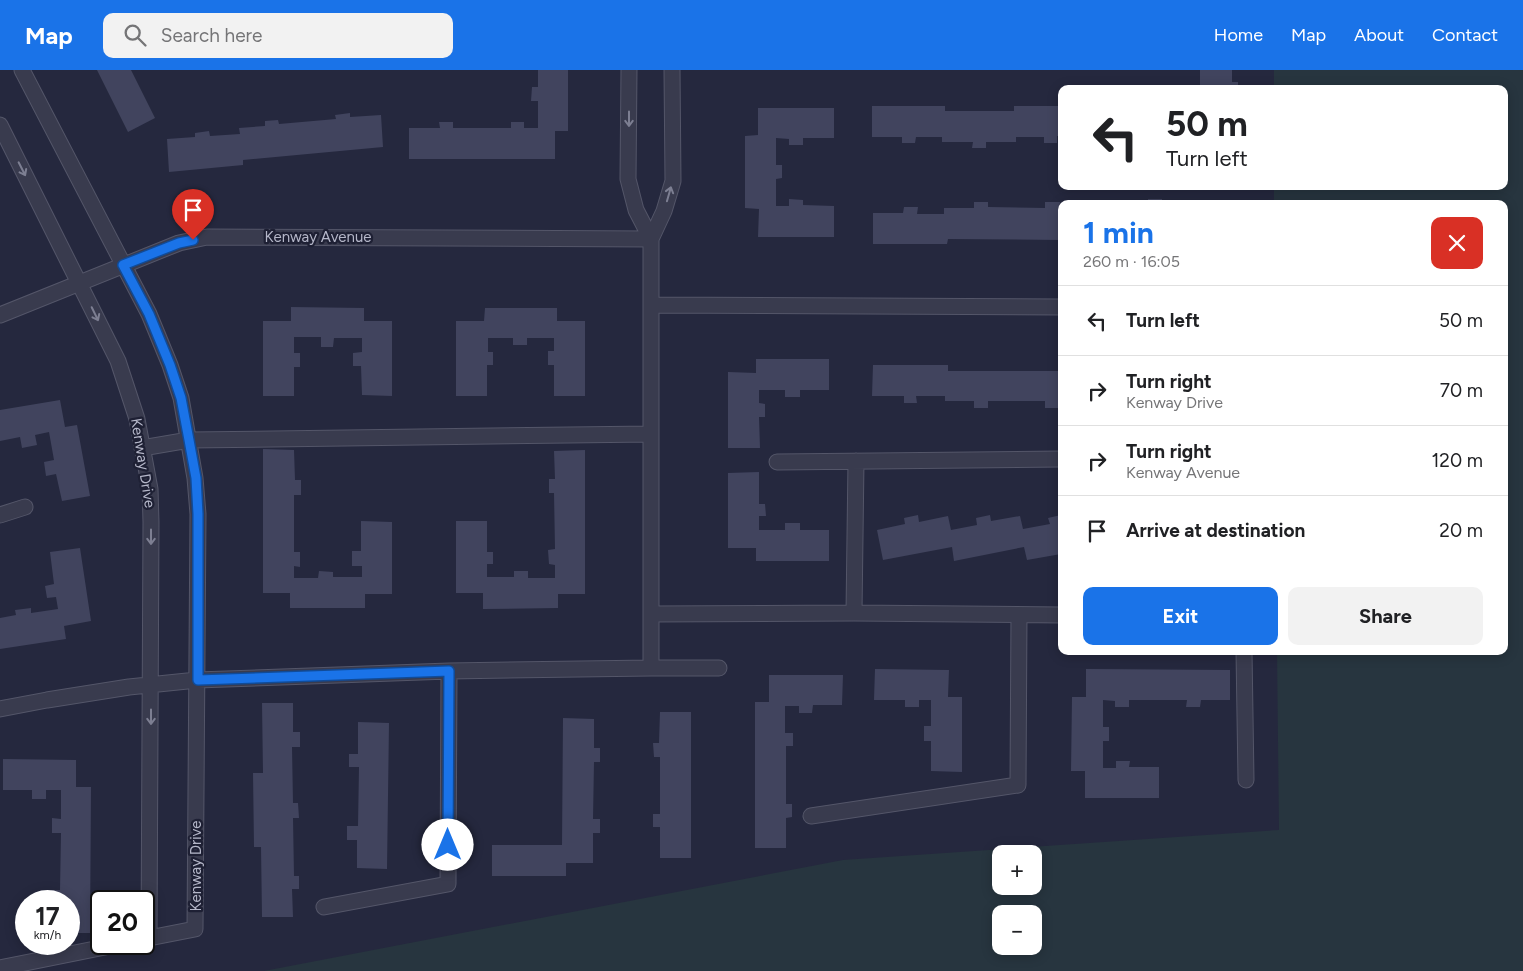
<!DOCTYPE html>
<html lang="en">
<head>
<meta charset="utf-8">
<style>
  :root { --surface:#fff; --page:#f2f2f2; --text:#202124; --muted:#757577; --line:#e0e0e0; --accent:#1a73e8 }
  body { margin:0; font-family:Figtree,sans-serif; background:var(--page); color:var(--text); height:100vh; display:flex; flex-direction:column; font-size:19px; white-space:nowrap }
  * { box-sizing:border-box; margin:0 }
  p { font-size:16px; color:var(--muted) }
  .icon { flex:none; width:28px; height:28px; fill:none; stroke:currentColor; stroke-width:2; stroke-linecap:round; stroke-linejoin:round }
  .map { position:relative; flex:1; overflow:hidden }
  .drawer { position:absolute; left:1058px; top:130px; width:450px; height:455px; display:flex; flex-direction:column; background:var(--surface); border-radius:10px; box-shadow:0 2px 12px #0003 }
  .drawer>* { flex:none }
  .hud { position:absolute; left:1058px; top:15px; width:450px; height:105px; border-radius:10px; box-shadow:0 2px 12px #0003; background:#fff; color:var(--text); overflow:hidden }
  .controls { position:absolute; left:992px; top:775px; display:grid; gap:10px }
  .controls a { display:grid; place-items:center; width:50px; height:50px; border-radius:10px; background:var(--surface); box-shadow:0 2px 12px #0003; font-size:25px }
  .speed { position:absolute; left:15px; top:820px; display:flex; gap:10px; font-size:25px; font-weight:700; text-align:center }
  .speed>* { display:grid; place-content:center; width:65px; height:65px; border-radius:50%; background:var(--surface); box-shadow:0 2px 12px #0003; line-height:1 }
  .speed small { font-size:12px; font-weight:400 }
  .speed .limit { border:2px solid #111; border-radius:8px; background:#fff; color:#111 }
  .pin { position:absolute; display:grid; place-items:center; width:42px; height:42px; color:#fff; margin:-51px -21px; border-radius:50% 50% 50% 0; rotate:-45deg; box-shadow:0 0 5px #0007 }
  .pin .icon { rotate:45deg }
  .me { position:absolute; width:55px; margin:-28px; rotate:0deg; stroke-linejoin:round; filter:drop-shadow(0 0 4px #0008) }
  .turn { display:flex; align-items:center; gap:18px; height:105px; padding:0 25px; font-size:22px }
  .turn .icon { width:65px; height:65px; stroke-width:2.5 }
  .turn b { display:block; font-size:35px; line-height:42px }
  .round { display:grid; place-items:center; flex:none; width:52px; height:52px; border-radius:10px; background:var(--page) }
  .head { display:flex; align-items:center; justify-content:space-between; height:85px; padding:0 25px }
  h1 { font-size:30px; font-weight:700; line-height:38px; color:var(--accent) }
  .action { display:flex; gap:10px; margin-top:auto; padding:10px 25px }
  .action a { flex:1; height:58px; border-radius:10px; background:var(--accent); color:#fff; font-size:20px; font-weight:700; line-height:58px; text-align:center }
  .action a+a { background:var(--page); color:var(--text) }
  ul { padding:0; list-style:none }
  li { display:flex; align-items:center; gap:15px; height:70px; padding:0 25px; border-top:1px solid var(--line) }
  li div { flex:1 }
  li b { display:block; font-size:19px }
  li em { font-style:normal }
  header { display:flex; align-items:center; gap:30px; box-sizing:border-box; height:70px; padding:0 25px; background:var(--accent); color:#fff }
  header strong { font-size:24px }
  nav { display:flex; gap:28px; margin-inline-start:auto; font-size:18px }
  .search { width:350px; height:45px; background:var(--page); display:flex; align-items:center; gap:12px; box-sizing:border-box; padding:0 18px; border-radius:10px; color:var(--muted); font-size:19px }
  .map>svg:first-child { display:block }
  .green { fill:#27353f; fill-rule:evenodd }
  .building { fill:#41445e }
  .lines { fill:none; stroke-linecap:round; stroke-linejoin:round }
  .minor-casing { stroke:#545669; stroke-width:17 }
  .minor { stroke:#393b4e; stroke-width:15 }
  .oneway { stroke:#7d7f92 }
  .route-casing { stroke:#114b97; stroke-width:12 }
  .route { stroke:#1a73e8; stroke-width:9 }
  .labels { text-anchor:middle; stroke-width:4.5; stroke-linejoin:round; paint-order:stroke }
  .street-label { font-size:15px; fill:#b5b7c9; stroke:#1e2034 }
</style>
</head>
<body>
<header>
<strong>Map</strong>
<div class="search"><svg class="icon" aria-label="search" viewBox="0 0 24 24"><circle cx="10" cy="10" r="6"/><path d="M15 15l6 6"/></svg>Search here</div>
<nav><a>Home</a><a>Map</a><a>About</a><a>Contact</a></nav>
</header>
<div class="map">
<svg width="1523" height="901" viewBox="0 0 1523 901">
  <rect width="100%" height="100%" fill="#25283e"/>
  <path class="green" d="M1274 0H1523V901H264L843 790 1279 760 1277 581H1504V134H1274V116H1504V19H1274ZM1001 784H1034V816H1001ZM1001 844H1034V876H1001Z"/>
  <path class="building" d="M97 0H131L155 48 128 62Z
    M538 0H568V61H555V89H409V58H440L439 52H453V58H511V52H524V58H538V31H531L532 17H538Z
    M1200 0H1232V12H1238V19H1200Z
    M872 36H945V41H1014V36H1061V66H1057V73H1044V67H1016V72H986V78H972L973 72H942V67H916L915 73H902V67H872Z
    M758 38H834V68H803V75H789V69L776 68V95H782V108L776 109V136H789V129L803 130V135L834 136V167H758L759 139 745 138V66L758 65Z
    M350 43V47L381 45 383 77 243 90V95L169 102 167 69 195 67V63L209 61 210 66 240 64 239 58 265 56V51L278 50 279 54 336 49 335 45Z
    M1148 129H1162V134H1148Z
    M974 132H988V137L1045 138V132H1060L1059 138H1061V170L948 169 947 174H873V143H903L904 137H918L917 144H944V138H974Z
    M291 237 364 238V251H392V326L362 325 361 296H353V283L362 282V268H334L333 277H321V267H294V283H300V297H294V326H263V251H291Z
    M485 238H557V251H585V326H554V295H548V281H554V268H527V275H513V268H488V282H493V295H487V326H456V251H484Z
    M756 289H829V320H800V327H785V320H759V333L765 334V347H759L760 378H728V302L756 303Z
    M873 295H948V301H1061V331H1059V338H1045V331H988V338H974V331H945V326H916L917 333H904V326H872Z
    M60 330 65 357 77 355 90 426 62 431 56 404 46 406 44 392 54 390 49 362 35 365 37 375 22 378 20 367 0 371V340Z
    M263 379 294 380 295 410H301V425H294V482H300V497L294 496V508H318L319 501 333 502V507H362V496H352V481H361V451L392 452V524H365V538H290V523H263Z
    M585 380V524H558V538L483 539V523H456V451H487V482H493V494H487V507H514V501H528V508H555V495L549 494 548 480 555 479 554 423H549V409H555L554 381Z
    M759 402V434H765L766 446H759V460H785V453H800V460H829V491H756V478H728V403Z
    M918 445 919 452 948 446 951 460 977 455 976 448 990 445 991 451 1020 446 1023 459 1050 454 1048 448 1061 445V484L1027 490 1024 477 954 491 952 477 883 490 877 460 905 454 904 448Z
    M80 478 91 551 64 556 66 569 0 579V548L16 545 15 540 31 538V543L58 539 56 527 47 528 45 516 54 514 50 482Z
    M875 599 949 600 948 627H962V702L931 701V671H924V656H931V630H919V637H905V630H874Z
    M1086 599 1230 600V630H1201L1200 637H1186L1187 630H1129V637H1115V631L1103 630V657H1109V671H1103V698H1116V691H1130L1129 697H1159V728H1085V701H1071L1072 627H1086Z
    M769 605H843L842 635H813L812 643H799V636H785V663H793V676H786V734H792V747L786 748V778H755V632H769Z
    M262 633H293V662H300V677H292L293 733H298L299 748H293L294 806H299V819H292L293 847H262L261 777H254L253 703H263Z
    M660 642H691V788H660V757H653V744H660V687H654L653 673H659Z
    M563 648 594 649V678H600V692H594L593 749H600V763H593V793H566V806H492V775H562Z
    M358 652 389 653 387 799 357 798V770H347V756H358L359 697H349V684H358Z
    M3 689 76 690V717H91L90 863H69V831H51V820H60L61 763H52V748L61 749V720H46V729H32V720H3Z"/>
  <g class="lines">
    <g class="minor-casing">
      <path id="minor" d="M629 0 628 109 636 140 651 169
        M0 55 118 291 137 349 150 419 151 452 149 868 195 859 198 444 195 408 181 328 170 295 149 244 22 0
        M651 235 1061 237
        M0 245 179 173 207 167 651 169
        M142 378 189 370 650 364
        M777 392 1061 389
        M0 445 25 437
        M854 543 856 391
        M651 544 854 543 1061 545
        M1244 581 1246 710
        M651 598V169L664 141 673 111 672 0
        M0 639 47 630 129 617 197 610 449 601 651 598H719
        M811 746 1018 715 1019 545
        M324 837 448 814 449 601
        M0 898 120 874"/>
    </g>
    <use href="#minor" class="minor"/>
  </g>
  <defs><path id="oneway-shaft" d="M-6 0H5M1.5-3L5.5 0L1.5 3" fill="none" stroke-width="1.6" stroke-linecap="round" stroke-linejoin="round" transform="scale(1.25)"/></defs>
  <g class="oneway">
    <use href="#oneway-shaft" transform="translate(629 49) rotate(90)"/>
    <use href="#oneway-shaft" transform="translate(22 99) rotate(63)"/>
    <use href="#oneway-shaft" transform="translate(669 124) rotate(-74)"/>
    <use href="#oneway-shaft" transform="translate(95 244) rotate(64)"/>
    <use href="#oneway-shaft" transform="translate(151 467) rotate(90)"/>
    <use href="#oneway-shaft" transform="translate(151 647) rotate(90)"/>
  </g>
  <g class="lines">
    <g class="route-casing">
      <path id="route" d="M193 170 179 173 123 195 149 244 170 295 181 328 189 370 196 408 198 444V610L449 601 448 775"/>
    </g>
    <use href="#route" class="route"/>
  </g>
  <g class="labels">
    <g class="street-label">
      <text x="318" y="172">Kenway Avenue</text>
      <text transform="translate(143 393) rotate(81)" y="5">Kenway Drive</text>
      <text transform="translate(196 796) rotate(-90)" y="5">Kenway Drive</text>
    </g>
  </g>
</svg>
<div class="controls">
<a>+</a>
<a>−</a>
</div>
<div class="speed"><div>17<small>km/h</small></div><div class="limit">20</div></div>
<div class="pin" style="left:193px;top:170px;background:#d93025"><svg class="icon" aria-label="arrive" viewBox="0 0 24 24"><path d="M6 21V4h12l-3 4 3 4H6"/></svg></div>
<svg class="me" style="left:448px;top:775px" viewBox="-20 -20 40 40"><circle r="19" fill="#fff"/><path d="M0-13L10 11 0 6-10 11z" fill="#1a73e8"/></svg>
<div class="hud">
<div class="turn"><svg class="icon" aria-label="left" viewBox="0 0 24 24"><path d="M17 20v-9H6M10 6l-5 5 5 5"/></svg><div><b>50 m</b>Turn left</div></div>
</div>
<section class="drawer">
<div class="head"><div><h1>1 min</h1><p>260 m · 16:05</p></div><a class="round" style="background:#d93025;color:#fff"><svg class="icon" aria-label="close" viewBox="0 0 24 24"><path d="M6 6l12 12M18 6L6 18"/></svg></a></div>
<ul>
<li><svg class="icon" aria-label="left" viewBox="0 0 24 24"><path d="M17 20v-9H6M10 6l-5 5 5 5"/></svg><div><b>Turn left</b></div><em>50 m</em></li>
<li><svg class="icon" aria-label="right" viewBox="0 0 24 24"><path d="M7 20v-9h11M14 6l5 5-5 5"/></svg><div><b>Turn right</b><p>Kenway Drive</p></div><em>70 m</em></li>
<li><svg class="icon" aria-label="right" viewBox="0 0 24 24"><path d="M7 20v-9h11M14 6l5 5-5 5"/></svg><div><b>Turn right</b><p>Kenway Avenue</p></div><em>120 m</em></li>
<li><svg class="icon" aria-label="arrive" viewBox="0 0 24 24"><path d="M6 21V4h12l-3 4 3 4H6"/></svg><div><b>Arrive at destination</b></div><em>20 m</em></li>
</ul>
<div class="action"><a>Exit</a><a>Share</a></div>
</section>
</div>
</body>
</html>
